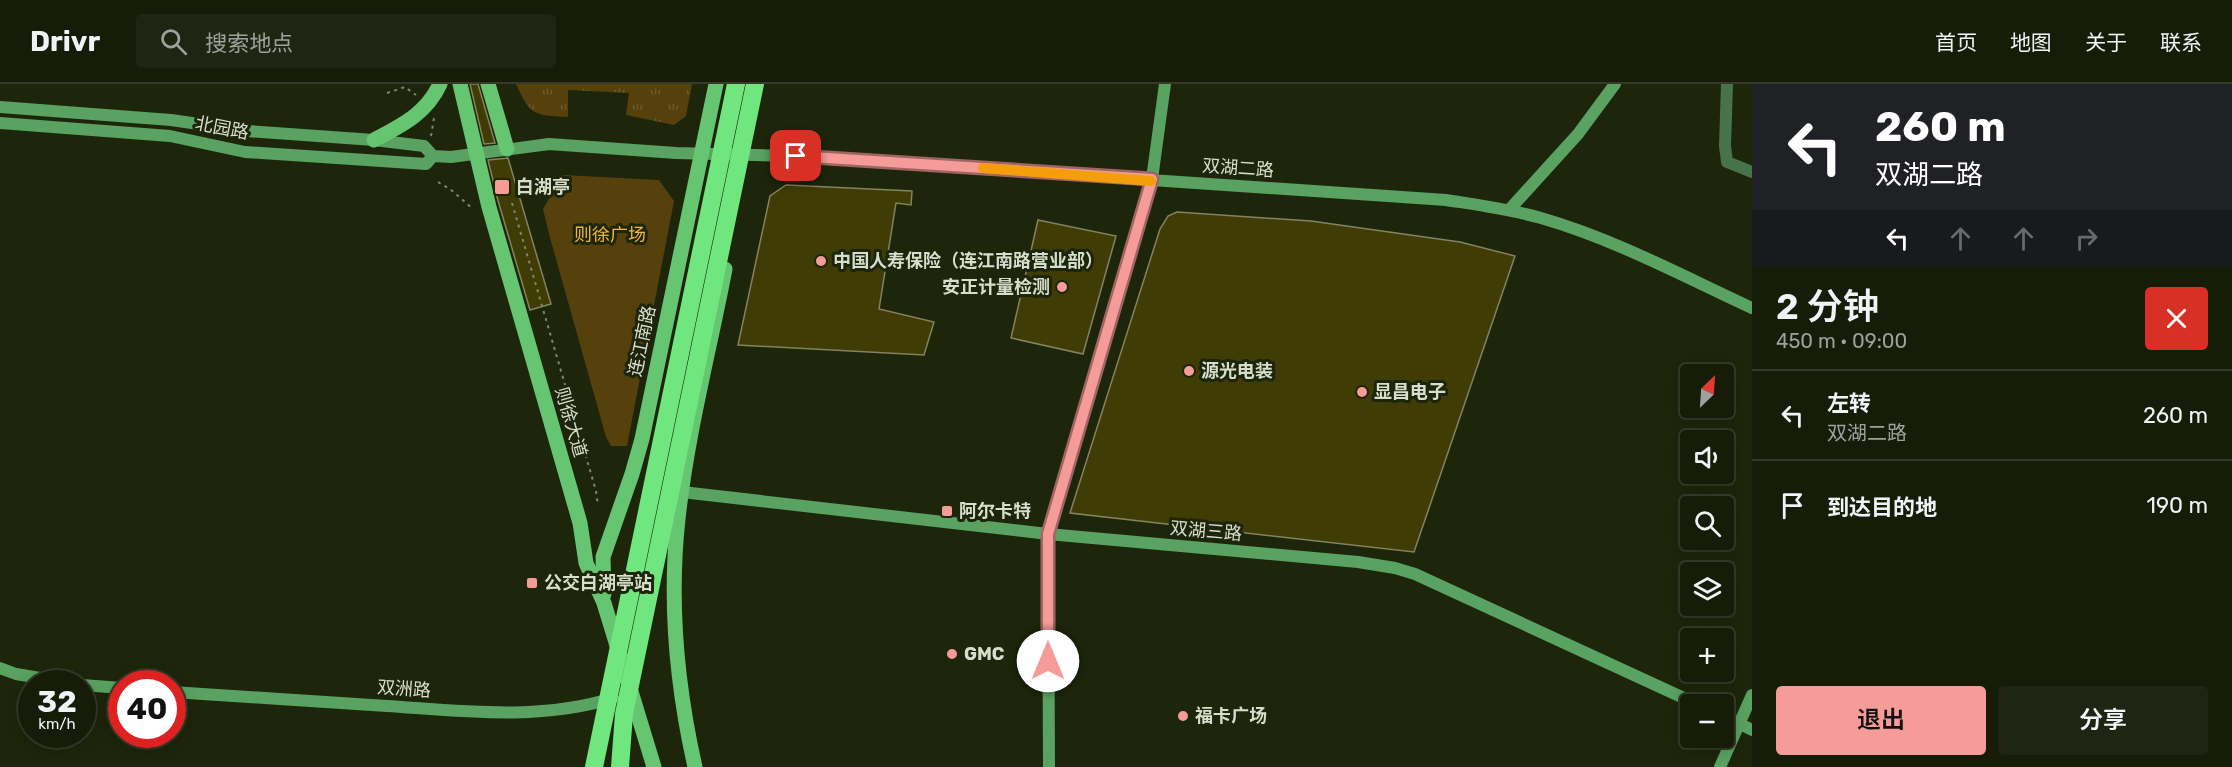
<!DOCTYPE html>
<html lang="zh">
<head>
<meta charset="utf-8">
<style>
  :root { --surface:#161c08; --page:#1f2512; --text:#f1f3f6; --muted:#9ea19c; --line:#353a29; --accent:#f59b98 }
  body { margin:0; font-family:Rubik,"Noto Sans SC",sans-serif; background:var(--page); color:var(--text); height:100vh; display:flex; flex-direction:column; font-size:22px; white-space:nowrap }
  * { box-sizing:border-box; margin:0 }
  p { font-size:20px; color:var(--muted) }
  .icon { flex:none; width:33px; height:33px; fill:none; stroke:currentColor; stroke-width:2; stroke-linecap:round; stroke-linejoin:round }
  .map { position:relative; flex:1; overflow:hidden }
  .side { display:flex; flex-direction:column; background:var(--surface); width:480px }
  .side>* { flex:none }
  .top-card { background:#202124; color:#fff; overflow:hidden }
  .needle { width:39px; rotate:25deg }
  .fabs { position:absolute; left:1680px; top:280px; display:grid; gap:12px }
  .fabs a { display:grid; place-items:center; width:54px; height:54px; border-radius:6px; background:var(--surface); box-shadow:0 3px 15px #0003,0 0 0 2px var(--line); font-size:30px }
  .speed { position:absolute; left:18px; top:586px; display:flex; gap:12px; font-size:30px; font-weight:700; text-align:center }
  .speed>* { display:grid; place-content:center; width:78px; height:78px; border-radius:50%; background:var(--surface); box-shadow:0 3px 15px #0003,0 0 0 2px var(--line); line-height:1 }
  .speed small { font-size:15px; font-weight:400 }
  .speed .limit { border:9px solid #d22; background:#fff; color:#111 }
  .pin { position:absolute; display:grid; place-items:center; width:51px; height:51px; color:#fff; margin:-26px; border-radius:12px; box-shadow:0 3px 9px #0006 }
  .me { position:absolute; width:66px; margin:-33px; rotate:0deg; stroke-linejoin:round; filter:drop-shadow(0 0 4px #0008) }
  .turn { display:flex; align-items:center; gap:21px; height:126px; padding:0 24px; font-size:27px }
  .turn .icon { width:78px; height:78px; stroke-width:2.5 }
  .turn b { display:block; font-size:42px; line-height:51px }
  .lanes { display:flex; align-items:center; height:57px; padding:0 24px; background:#0003; justify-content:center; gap:30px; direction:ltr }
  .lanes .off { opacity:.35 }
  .round { display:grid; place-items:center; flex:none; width:63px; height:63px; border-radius:6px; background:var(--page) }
  .headline { display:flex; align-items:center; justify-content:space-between; height:102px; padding:0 24px }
  h1 { font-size:36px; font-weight:600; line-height:45px }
  .action { display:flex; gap:12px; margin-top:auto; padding:12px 24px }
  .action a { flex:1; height:69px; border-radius:6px; background:var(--accent); color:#111; font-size:24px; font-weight:600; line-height:69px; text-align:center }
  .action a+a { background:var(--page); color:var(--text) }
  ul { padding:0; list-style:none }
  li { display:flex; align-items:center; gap:18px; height:90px; padding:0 24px; border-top:2px solid var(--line) }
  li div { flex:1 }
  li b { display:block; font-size:22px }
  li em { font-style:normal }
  header { display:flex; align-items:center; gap:36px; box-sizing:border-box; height:84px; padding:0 30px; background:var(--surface); border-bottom:2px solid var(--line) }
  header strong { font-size:28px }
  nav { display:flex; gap:33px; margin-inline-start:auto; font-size:21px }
  .search { width:420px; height:54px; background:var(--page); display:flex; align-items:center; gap:15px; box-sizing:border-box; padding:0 21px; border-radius:6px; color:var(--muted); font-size:22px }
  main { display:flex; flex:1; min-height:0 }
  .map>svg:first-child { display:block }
  .grass { fill:url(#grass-tufts) }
  .park { fill:#56400b }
  .building { fill:#403c05; stroke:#848261; stroke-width:1.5 }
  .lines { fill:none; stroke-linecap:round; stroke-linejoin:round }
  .path { stroke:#7e8670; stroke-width:2; stroke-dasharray:3 4.5; stroke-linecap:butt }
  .street { stroke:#47734b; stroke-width:12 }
  .secondary { stroke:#59a261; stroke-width:12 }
  .primary { stroke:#65c571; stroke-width:15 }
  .highway-bridge { stroke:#70e67f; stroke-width:18 }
  .route-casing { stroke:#9f6563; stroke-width:15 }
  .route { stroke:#f59b98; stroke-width:10 }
  .slow { stroke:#f59e0b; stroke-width:10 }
  .poi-dot { fill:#f59b98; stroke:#1d260b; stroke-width:2 }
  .labels { text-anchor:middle; stroke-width:6; stroke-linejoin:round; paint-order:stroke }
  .street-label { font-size:18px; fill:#d7decd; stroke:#1d260b }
  .poi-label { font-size:18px; font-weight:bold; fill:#d7decd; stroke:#1d260b; text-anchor:start }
  .park-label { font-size:18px; fill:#eeb83d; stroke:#1d260b }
</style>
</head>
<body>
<header>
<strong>Drivr</strong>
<div class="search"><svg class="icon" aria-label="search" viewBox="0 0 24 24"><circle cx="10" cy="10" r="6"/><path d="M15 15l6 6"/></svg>搜索地点</div>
<nav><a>首页</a><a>地图</a><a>关于</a><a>联系</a></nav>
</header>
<main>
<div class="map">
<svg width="1752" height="683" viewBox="0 0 1752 683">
  <defs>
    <pattern id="grass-tufts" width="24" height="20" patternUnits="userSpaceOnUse" patternTransform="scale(1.5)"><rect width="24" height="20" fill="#56400b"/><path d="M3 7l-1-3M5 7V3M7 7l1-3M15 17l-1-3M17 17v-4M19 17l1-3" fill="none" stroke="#6e5b2d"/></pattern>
  </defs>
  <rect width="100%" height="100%" fill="#1d260b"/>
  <path class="grass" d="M516 0H692L686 32 674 41 626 31 629 9 568 6V33C533 31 531 32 516 0Z"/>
  <path class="park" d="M563 91 659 96 674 117 627 362H611L606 353 549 150 543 125Z"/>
  <path class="building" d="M470 0H478L495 59 484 60Z
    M508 74 551 220 530 226 497 113 488 76Z
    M786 101 912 107 911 121 896 119 879 225 934 238 924 271 738 261 770 112Z
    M1177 128 1311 137 1460 158 1515 172 1414 468 1070 429 1160 145 1168 132Z
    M1038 136 1116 152 1083 270 1011 254Z"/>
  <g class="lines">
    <path class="path" d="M387 9 405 3 416 11
      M431 52 434 34
      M438 98 450 105 473 125
      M512 119 596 407 598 422"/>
    <path class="street" d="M1727 0 1725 62 1727 78 1752 88"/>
    <path class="secondary" d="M0 23 171 36 247 47 374 56 424 62 433 72 451 73 549 60 676 69 797 72 1446 116C1478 121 1509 125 1541 134 1614 155 1683 192 1752 224
      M0 39 170 52 245 68 426 80 433 72
      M1509 126 1578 50 1615 0
      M682 408 1048 450 1358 478 1395 484 1415 490 1699 621
      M0 584 16 590 76 600
      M82 601 122 604
      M172 608C244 613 315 617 387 622 462 627 540 637 613 614
      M1724 632 1752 646
      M1049 683 1048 450 1152 95 1165 0
      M1720 683 1752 611"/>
    <path class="primary" d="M460 0 489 123 580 439 586 479 604 519 654 683
      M488 0 507 65
      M374 56C402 41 426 30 440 0
      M604 510 603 473 632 390 642 355 716 0
      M695 683C677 603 669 517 678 435 687 351 709 268 725 185"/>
    <path class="highway-bridge" d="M594 683 736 0
      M620 683 624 630 755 0"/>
  </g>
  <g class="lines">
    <g class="route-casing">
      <path id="route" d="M796 72 1152 95 1048 450V577"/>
    </g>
    <use href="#route" class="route"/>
    <path class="slow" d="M983 84 1151 97"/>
  </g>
  <g class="poi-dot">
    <rect x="494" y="95" width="16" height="16" rx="3"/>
    <circle cx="821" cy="177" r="6"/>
    <circle cx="1062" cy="203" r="6"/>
    <circle cx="1189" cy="287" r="6"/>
    <circle cx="1362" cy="308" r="6"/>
    <rect x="941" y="421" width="12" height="12" rx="3"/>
    <rect x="526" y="493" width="12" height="12" rx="3"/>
    <circle cx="952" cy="570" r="6"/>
    <circle cx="1183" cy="632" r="6"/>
  </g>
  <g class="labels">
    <g class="street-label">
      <text transform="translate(222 44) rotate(11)" y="6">北园路</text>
      <text transform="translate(1238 84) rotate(4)" y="6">双湖二路</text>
      <text transform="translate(642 257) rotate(-78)" y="6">连江南路</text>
      <text transform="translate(571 338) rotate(74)" y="6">则徐大道</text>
      <text transform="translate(1206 447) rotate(5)" y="6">双湖三路</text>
      <text transform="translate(404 605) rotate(4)" y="6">双洲路</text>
    </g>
    <g class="poi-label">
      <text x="516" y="109">白湖亭</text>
      <text x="833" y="183">中国人寿保险（连江南路营业部）</text>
      <text x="1050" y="209" text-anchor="end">安正计量检测</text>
      <text x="1201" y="293">源光电装</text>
      <text x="1374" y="314">显昌电子</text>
      <text x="959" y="433">阿尔卡特</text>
      <text x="544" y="505">公交白湖亭站</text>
      <text x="964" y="576">GMC</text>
      <text x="1195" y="638">福卡广场</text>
    </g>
    <g class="park-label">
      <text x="610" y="157">则徐广场</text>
    </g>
  </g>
</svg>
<div class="fabs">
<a><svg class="needle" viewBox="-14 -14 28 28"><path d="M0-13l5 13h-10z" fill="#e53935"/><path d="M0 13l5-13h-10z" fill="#9ea19c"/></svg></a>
<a><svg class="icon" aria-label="sound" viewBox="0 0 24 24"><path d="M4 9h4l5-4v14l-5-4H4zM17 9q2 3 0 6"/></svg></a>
<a><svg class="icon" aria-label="search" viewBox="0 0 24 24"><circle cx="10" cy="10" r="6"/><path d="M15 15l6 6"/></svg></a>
<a><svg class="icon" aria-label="layers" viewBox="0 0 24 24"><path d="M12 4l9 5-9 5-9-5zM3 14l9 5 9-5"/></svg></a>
<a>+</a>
<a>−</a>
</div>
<div class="speed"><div>32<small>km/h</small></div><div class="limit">40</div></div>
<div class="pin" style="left:796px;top:72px;background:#d93025"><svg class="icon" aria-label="arrive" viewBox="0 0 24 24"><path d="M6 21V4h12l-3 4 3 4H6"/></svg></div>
<svg class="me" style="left:1048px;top:577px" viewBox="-20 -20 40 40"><circle r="19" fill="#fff"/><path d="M0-13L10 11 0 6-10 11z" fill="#f59b98"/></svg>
</div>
<section class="side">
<div class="top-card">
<div class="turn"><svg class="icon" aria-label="left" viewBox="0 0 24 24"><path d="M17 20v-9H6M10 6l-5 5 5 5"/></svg><div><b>260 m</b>双湖二路</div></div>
<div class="lanes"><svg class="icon" aria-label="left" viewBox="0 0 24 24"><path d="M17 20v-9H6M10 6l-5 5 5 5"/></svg><svg class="icon off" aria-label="ahead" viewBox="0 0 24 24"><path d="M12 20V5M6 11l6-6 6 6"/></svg><svg class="icon off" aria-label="ahead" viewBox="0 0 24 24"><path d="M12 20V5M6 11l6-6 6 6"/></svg><svg class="icon off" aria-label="right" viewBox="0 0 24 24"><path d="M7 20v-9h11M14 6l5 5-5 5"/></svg></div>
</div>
<div class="headline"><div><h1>2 分钟</h1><p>450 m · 09:00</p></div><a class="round" style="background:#d93025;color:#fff"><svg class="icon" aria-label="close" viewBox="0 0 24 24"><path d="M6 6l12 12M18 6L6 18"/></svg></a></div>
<ul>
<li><svg class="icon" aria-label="left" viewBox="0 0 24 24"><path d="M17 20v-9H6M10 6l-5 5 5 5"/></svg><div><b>左转</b><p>双湖二路</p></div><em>260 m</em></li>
<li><svg class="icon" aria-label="arrive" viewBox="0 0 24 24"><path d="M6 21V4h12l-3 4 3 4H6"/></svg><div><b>到达目的地</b></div><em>190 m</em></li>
</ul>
<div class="action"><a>退出</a><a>分享</a></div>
</section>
</main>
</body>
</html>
